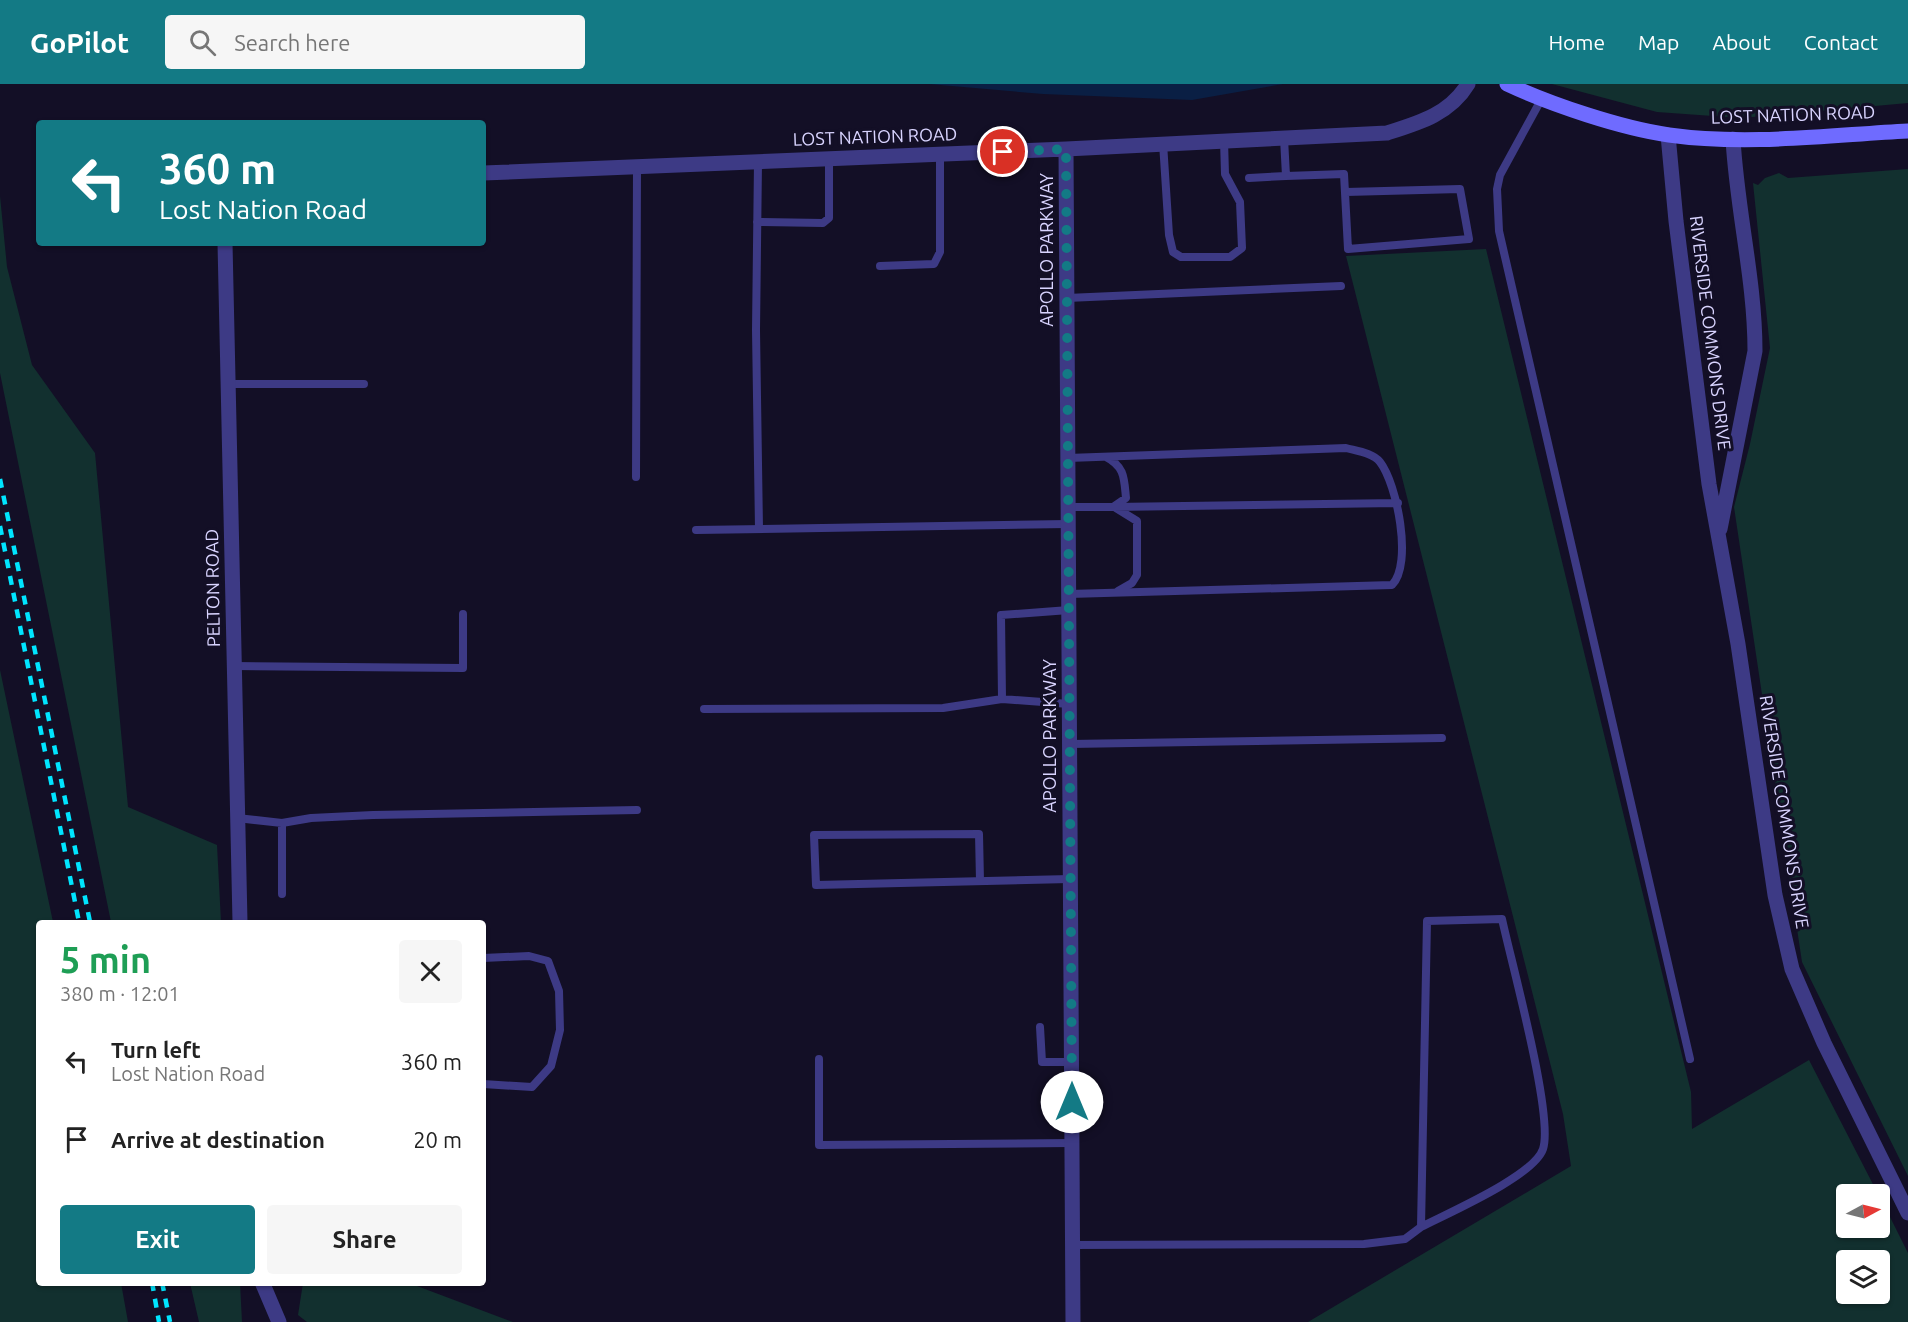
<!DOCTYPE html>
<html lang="en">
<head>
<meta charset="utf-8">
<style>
  :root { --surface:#fff; --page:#f6f6f6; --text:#222; --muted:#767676; --accent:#137a85 }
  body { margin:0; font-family:Ubuntu,sans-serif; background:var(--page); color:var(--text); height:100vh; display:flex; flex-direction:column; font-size:22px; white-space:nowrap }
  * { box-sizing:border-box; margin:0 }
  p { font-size:20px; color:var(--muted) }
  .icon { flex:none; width:33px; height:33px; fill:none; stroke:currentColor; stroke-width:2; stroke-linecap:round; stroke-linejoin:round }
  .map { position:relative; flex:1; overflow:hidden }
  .side { position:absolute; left:36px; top:836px; width:450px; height:366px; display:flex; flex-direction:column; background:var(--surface); border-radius:6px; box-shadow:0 2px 4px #0004 }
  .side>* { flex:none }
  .top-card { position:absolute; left:36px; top:36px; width:450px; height:126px; border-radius:6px; box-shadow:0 2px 4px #0004; background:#137a85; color:#fff; overflow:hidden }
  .needle { width:39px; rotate:83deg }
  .tools { position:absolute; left:1836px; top:1100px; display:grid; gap:12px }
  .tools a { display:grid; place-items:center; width:54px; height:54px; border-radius:6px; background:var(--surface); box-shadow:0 2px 4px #0004; font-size:30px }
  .pin { position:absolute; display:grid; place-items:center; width:51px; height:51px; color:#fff; margin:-26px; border:3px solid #fff; border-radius:50%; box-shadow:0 2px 6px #0007 }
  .me { position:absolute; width:66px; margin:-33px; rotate:0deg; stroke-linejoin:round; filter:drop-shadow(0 0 4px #0008) }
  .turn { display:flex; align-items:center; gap:21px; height:126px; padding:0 24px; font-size:27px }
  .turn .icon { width:78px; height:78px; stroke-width:2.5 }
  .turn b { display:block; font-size:42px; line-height:51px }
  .round { display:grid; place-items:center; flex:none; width:63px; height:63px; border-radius:6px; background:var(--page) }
  .head { display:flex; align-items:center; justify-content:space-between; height:102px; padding:0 24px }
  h1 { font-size:36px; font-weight:700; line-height:45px; color:#1e9e55 }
  .action { display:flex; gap:12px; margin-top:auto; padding:12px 24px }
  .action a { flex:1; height:69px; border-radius:6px; background:var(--accent); color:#fff; font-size:24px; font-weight:700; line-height:69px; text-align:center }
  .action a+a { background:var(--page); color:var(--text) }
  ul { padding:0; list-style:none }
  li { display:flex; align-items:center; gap:18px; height:78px; padding:0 24px }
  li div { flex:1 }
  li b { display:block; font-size:22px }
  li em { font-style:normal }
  header { display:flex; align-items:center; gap:36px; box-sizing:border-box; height:84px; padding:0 30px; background:var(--accent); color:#fff }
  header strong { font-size:28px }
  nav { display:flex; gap:33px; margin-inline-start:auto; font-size:21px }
  .search { width:420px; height:54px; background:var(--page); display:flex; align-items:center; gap:15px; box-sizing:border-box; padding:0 21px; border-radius:6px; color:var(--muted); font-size:22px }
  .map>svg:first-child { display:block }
  .green { fill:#12302f; fill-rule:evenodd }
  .water { fill:#0a1f44 }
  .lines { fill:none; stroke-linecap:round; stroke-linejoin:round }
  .lane { stroke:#3d3a85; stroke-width:8 }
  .street { stroke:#3d3a85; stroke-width:15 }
  .secondary { stroke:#6f6bff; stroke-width:15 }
  .rail { stroke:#00e5ff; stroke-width:4.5; stroke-dasharray:9 8; stroke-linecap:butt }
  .route { stroke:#137a85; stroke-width:10; stroke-dasharray:0 18 }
  .labels { text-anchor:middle; stroke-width:6; stroke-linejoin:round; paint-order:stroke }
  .street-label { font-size:18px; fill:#d9d4ff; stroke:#130f26 }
</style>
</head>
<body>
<header>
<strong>GoPilot</strong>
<div class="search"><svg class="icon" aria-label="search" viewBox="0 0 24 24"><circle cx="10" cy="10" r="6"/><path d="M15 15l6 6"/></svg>Search here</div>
<nav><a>Home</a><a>Map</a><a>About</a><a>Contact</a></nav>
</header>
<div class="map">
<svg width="1908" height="1238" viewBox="0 0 1908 1238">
  <rect width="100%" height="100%" fill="#130f26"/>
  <path class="green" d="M1552 0H1908V19L1741 34 1657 28Z
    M1908 85V1092L1802 878 1734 423 1750 360 1770 264 1753 99 1758 101 1765 94 1779 89 1788 94Z
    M0 112 7 183 32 281 95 369 128 723 217 761 221 838H111L0 289Z
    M1486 165 1691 1008 1692 1045 1809 976 1878 1110H1846V1143H1880V1113L1908 1169V1238H1308L1571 1082 1563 1030 1346 172ZM1846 1176H1880V1209H1846Z
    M0 586 53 838H39V1198L121 1199 128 1238H0Z
    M190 1199H240L242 1238H199Z
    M409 1199 513 1238H307L298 1231 303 1199Z"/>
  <path class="water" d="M929 0H1283L1192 16 1043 10Z"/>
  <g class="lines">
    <path class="lane" d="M1542 14 1500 91 1497 105 1499 147 1690 975
      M1284 54 1286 92 1344 90 1348 165 1469 155 1460 105 1346 108
      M1163 59 1169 151 1173 168 1181 173H1230L1242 164 1240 118 1225 90 1224 56
      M758 78 756 246 759 445
      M1249 94 1286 92
      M757 138 823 139 829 134V75
      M880 182 934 180 940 168V70
      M1067 214 1341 202
      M228 300H364
      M1068 374 1346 364C1357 367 1373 369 1380 378 1397 400 1413 480 1392 501L1069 510
      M636 393 637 83
      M1068 423H1113L1126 414C1124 394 1125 383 1106 373
      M1113 423 1398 419
      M1116 424 1137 437V491L1132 499 1118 507
      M696 446 1068 440
      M1069 526 1001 531 1002 615 1069 620
      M234 582 463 584V530
      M704 625 943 624 1002 615
      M1070 660 1442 654
      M237 734 282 739V810
      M282 739 311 734 373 731 637 726
      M980 797 979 750 814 751 816 801 1070 795
      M483 874 529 872 548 877 559 907 560 946 551 982 532 1003 483 1000
      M1040 943 1042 978H1071
      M819 975V1061L1072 1059
      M1073 1161 1364 1160 1405 1155 1421 1143 1427 837 1502 835C1511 877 1554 1032 1543 1065 1534 1092 1448 1129 1421 1143"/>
    <path class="street" d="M1668 51 1676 137 1709 400 1738 560 1775 811 1792 885 1824 959 1908 1129
      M1066 65 1073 1238
      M483 89 1066 65 1387 49C1419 39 1450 30 1468 0
      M225 159 240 838
      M1720 445 1755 267C1755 196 1737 127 1733 55
      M262 1198 279 1238"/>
    <path class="secondary" d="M1507 0C1552 21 1621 44 1669 51 1747 62 1830 51 1908 47"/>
    <path class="rail" d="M0 395 90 838
      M0 442 79 838
      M152 1198 159 1238
      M162 1198 170 1238"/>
  </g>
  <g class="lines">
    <path class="route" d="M1003 68 1066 65 1072 1018"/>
  </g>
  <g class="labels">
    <g class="street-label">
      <text transform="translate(1793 31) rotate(-2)" y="6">LOST NATION ROAD</text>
      <text transform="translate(875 53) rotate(-2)" y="6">LOST NATION ROAD</text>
      <text transform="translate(1047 166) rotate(-90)" y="6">APOLLO PARKWAY</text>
      <text transform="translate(1710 249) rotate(83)" y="6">RIVERSIDE COMMONS DRIVE</text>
      <text transform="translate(213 504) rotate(-91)" y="6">PELTON ROAD</text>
      <text transform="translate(1050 652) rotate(-90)" y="6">APOLLO PARKWAY</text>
      <text transform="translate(1784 728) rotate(81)" y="6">RIVERSIDE COMMONS DRIVE</text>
    </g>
  </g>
</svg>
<div class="tools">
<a><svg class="needle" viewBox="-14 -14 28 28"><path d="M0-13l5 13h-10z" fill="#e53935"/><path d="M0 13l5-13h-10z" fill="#767676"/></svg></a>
<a><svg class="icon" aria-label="layers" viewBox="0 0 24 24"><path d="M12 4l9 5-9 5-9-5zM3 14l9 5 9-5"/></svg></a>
</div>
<div class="pin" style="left:1003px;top:68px;background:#d93025"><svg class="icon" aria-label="arrive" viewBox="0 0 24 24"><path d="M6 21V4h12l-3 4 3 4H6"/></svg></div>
<svg class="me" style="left:1072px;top:1018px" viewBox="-20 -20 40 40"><circle r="19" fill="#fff"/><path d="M0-13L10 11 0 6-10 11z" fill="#137a85"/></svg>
<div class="top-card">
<div class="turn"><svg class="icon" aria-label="left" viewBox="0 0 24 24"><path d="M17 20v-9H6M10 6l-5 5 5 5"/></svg><div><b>360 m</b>Lost Nation Road</div></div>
</div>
<section class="side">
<div class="head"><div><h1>5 min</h1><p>380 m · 12:01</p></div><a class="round"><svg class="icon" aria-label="close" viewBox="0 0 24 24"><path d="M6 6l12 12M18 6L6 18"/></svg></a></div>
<ul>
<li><svg class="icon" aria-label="left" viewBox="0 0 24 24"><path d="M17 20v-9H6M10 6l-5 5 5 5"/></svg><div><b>Turn left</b><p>Lost Nation Road</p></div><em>360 m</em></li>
<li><svg class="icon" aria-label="arrive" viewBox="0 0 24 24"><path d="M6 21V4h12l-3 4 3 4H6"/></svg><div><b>Arrive at destination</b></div><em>20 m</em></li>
</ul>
<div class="action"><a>Exit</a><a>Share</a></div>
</section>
</div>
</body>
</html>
